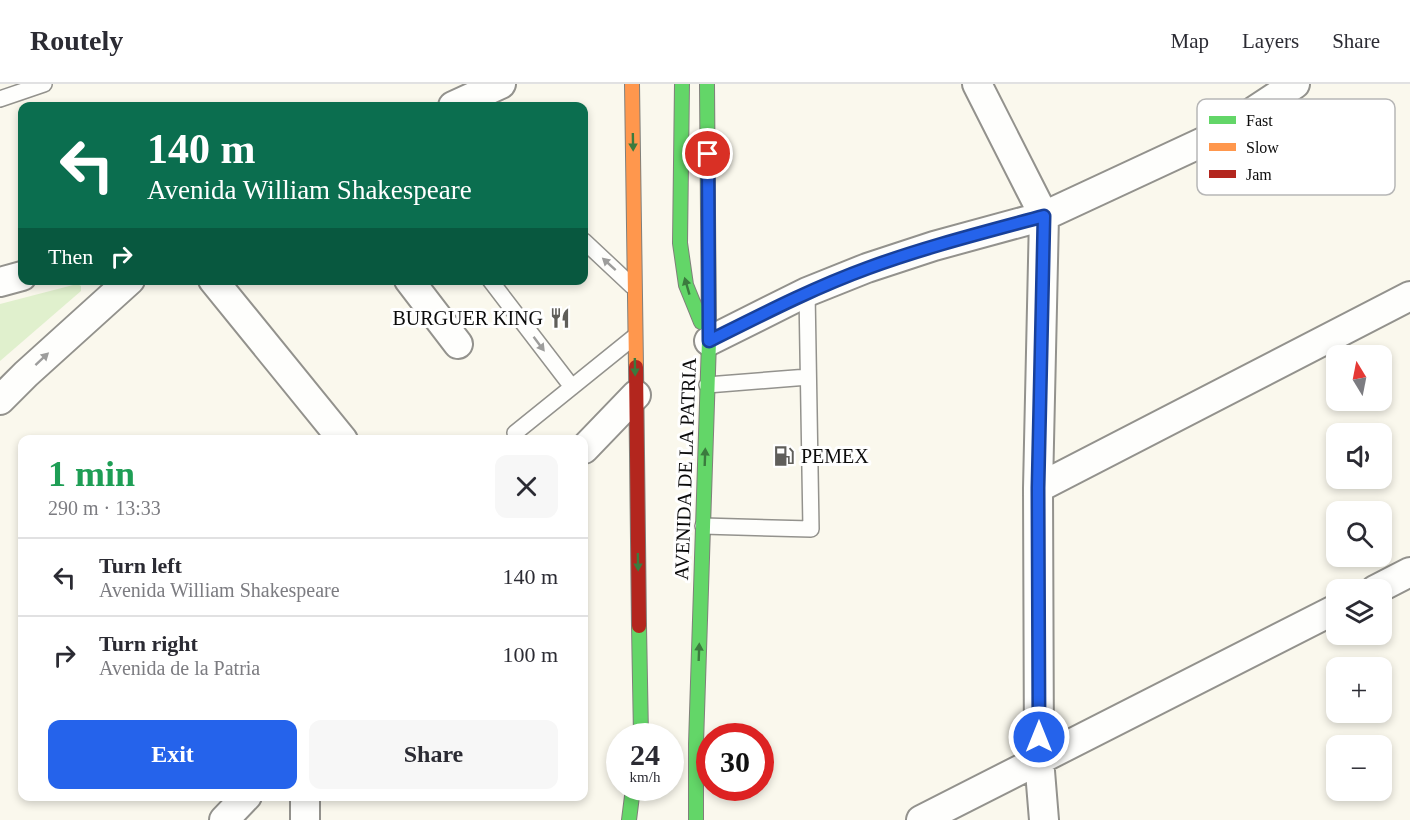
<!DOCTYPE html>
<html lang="en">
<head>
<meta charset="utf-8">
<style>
  :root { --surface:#fff; --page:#f7f7f7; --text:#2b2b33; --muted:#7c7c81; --line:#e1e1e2; --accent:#2563eb }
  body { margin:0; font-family:Georgia,serif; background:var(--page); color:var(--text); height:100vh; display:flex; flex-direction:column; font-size:22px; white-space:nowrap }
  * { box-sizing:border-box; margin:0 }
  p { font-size:20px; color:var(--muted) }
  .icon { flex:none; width:33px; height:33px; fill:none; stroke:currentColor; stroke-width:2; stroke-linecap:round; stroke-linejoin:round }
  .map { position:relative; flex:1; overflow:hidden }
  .side { position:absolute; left:18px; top:351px; width:570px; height:366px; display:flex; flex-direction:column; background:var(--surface); border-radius:12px; box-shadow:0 3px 9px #0003 }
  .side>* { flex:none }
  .banner { position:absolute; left:18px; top:18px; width:570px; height:183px; border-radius:12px; box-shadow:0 3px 9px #0003; background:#0b6e4f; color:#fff; overflow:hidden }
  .needle { width:39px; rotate:350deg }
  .fabs { position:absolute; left:1326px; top:261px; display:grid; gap:12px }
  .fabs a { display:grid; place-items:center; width:66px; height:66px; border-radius:12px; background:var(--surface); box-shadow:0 3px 9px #0003; font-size:30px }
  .speed { position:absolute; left:606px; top:639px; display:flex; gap:12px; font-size:30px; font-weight:700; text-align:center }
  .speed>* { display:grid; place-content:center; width:78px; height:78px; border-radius:50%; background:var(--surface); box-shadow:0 3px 9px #0003; line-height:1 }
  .speed small { font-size:15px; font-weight:400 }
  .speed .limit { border:9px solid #d22; background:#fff; color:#111 }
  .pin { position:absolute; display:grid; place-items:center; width:51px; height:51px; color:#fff; margin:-26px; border:3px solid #fff; border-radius:50%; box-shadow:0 2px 6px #0007 }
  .me { position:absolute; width:66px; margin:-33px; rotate:0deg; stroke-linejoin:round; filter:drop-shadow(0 0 4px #0008) }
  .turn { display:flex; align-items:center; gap:21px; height:126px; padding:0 30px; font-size:27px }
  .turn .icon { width:78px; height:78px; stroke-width:2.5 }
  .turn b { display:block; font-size:42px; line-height:51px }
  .then { display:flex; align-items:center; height:57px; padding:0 30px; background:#0003; gap:12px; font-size:22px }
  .round { display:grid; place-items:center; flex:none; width:63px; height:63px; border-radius:12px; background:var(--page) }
  .head { display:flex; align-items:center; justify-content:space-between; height:102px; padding:0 30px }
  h1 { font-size:36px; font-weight:800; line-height:45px; color:#1e9e55 }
  .cta { display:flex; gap:12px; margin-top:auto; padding:12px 30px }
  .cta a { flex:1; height:69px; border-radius:12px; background:var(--accent); color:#fff; font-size:24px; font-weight:800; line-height:69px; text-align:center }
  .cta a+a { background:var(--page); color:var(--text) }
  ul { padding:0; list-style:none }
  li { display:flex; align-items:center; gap:18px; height:78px; padding:0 30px; border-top:2px solid var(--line) }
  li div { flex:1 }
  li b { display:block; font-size:22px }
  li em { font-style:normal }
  header { display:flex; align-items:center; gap:36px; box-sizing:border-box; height:84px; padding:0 30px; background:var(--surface); border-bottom:2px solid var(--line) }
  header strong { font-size:28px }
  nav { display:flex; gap:33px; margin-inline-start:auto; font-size:21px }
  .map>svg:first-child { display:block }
  .green { fill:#e0f0cd }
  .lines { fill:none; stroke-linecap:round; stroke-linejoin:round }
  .lane-casing { stroke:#93928d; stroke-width:18 }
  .street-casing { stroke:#93928d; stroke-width:32 }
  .fast-casing { stroke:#807f7a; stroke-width:16 }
  .slow-casing { stroke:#807f7a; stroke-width:16 }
  .jam-casing { stroke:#807f7a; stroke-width:16 }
  .lane { stroke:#fefefc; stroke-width:15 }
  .street { stroke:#fefefc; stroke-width:28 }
  .fast { stroke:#63d668; stroke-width:14 }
  .slow { stroke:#ff974d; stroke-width:14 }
  .jam { stroke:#b3261e; stroke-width:14 }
  .oneway { fill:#3b7b3e }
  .oneway2 { fill:#9d9d9c }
  .route-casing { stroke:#184099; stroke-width:15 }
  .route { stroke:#2563eb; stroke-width:10 }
  .labels { text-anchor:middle; stroke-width:6; stroke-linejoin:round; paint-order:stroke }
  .poi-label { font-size:20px; fill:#0b0b0b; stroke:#fff; text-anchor:end }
  .street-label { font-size:20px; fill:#0b0b0b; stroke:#fff }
  .key { fill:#fff; stroke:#b6b6b6; stroke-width:1.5 }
  .key-label { font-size:16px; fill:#0b0b0b }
</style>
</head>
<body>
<header>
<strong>Routely</strong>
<nav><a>Map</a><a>Layers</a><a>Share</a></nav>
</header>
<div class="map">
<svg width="1410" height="736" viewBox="0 0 1410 736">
  <rect width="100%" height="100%" fill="#faf8ed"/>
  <path class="green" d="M77 200 81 202V207L0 277V220Z"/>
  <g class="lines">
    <g class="lane-casing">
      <path id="lane" d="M0 15 44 0
        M584 157 632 202
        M490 196 572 303
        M707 301 808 293
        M515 349 634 253
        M703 442 811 445 807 208"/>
    </g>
    <g class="street-casing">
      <path id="street" d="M977 0 1044 132 1038 404 1039 675 1044 736
        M453 22 501 0
        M213 196 343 356
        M409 196 458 260
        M0 198 22 192
        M709 257 807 208 867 184 934 162 1044 132 1216 52 1295 0
        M0 316 26 290 130 196
        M584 365 636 311
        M1038 404 1410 212
        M1375 506 1410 488
        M305 712V736
        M224 736 247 712
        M921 736 1336 525"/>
    </g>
    <g class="fast-casing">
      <path id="fast" d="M682 0 680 159 686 201 701 238
        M639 542 641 652
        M629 736 633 704
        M696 736V660L709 257 707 0"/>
    </g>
    <g class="slow-casing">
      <path id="slow" d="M632 0 636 283"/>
    </g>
    <g class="jam-casing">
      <path id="jam" d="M636 283 639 542"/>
    </g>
    <use href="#lane" class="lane"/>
    <use href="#street" class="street"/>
    <use href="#fast" class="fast"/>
    <use href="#slow" class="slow"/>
    <use href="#jam" class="jam"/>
  </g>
  <defs><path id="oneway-solid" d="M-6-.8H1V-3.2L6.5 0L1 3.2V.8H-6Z" transform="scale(1.5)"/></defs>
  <g class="oneway">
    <use href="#oneway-solid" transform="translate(633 58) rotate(89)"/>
    <use href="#oneway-solid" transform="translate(687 202) rotate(-106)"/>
    <use href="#oneway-solid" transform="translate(635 283) rotate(89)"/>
    <use href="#oneway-solid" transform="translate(705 373) rotate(-88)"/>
    <use href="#oneway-solid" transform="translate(638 478) rotate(89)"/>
    <use href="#oneway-solid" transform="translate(699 568) rotate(-88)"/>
  </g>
  <g class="oneway2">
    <use href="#oneway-solid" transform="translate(609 180) rotate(-138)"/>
    <use href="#oneway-solid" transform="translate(539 260) rotate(53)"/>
    <use href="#oneway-solid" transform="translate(42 275) rotate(-43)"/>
  </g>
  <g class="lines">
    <g class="route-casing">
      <path id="route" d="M708 70 709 257C761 231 813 204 868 184 925 163 985 148 1044 132L1038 404 1039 653"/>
    </g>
    <use href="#route" class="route"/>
  </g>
  <defs>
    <g id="restaurant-bare" transform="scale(1.62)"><path d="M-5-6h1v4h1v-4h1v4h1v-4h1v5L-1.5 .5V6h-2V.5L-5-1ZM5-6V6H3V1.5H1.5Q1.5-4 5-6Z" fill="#5f5e5a" stroke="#fff" stroke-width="2.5" paint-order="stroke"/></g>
    <g id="fuel-bare" transform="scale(1.62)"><path d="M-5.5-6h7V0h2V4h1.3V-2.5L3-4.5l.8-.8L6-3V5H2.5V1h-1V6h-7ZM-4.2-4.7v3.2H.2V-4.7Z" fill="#5f5e5a" stroke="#fff" stroke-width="2.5" paint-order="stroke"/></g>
  </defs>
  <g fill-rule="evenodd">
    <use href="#restaurant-bare" x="560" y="234"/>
    <use href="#fuel-bare" x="784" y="372"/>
  </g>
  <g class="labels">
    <g class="poi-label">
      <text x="543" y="241">BURGUER KING</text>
      <text x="801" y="379" text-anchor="start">PEMEX</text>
    </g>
    <g class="street-label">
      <text transform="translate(685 385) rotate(-88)" y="7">AVENIDA DE LA PATRIA</text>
    </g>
  </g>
  <rect x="1197" y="15" width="198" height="96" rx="9" class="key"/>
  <rect x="1209" y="32" width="27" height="8" fill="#63d668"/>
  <rect x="1209" y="59" width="27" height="8" fill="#ff974d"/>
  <rect x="1209" y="86" width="27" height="8" fill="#b3261e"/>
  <g class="key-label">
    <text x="1246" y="42">Fast</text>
    <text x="1246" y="69">Slow</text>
    <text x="1246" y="96">Jam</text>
  </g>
</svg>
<div class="fabs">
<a><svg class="needle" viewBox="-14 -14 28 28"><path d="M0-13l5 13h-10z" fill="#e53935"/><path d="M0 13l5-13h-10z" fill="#7c7c81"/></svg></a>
<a><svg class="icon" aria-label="sound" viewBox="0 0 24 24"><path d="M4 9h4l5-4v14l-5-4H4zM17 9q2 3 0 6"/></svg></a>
<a><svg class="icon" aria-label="search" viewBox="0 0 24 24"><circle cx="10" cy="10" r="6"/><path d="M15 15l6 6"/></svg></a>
<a><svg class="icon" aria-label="layers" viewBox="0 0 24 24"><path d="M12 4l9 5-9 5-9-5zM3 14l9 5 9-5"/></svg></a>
<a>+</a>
<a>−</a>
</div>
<div class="speed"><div>24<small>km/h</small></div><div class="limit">30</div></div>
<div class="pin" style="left:708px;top:70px;background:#d93025"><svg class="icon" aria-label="arrive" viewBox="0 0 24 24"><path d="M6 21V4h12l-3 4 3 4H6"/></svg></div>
<svg class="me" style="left:1039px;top:653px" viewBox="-20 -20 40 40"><circle r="17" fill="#2563eb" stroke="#fff" stroke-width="3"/><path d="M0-11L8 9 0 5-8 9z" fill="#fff"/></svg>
<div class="banner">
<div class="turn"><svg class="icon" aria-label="left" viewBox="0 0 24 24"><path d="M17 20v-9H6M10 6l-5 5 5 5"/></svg><div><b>140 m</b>Avenida William Shakespeare</div></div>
<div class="then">Then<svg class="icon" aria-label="right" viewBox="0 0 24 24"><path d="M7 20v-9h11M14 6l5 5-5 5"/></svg></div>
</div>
<section class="side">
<div class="head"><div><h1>1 min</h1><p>290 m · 13:33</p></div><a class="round"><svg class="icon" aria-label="close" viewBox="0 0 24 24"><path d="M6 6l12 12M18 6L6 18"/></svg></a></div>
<ul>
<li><svg class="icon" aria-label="left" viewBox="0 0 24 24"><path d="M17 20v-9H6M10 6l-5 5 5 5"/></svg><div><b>Turn left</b><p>Avenida William Shakespeare</p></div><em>140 m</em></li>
<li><svg class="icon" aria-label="right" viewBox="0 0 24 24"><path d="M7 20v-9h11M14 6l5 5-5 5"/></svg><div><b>Turn right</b><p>Avenida de la Patria</p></div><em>100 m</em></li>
</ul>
<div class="cta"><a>Exit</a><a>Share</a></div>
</section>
</div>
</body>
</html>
